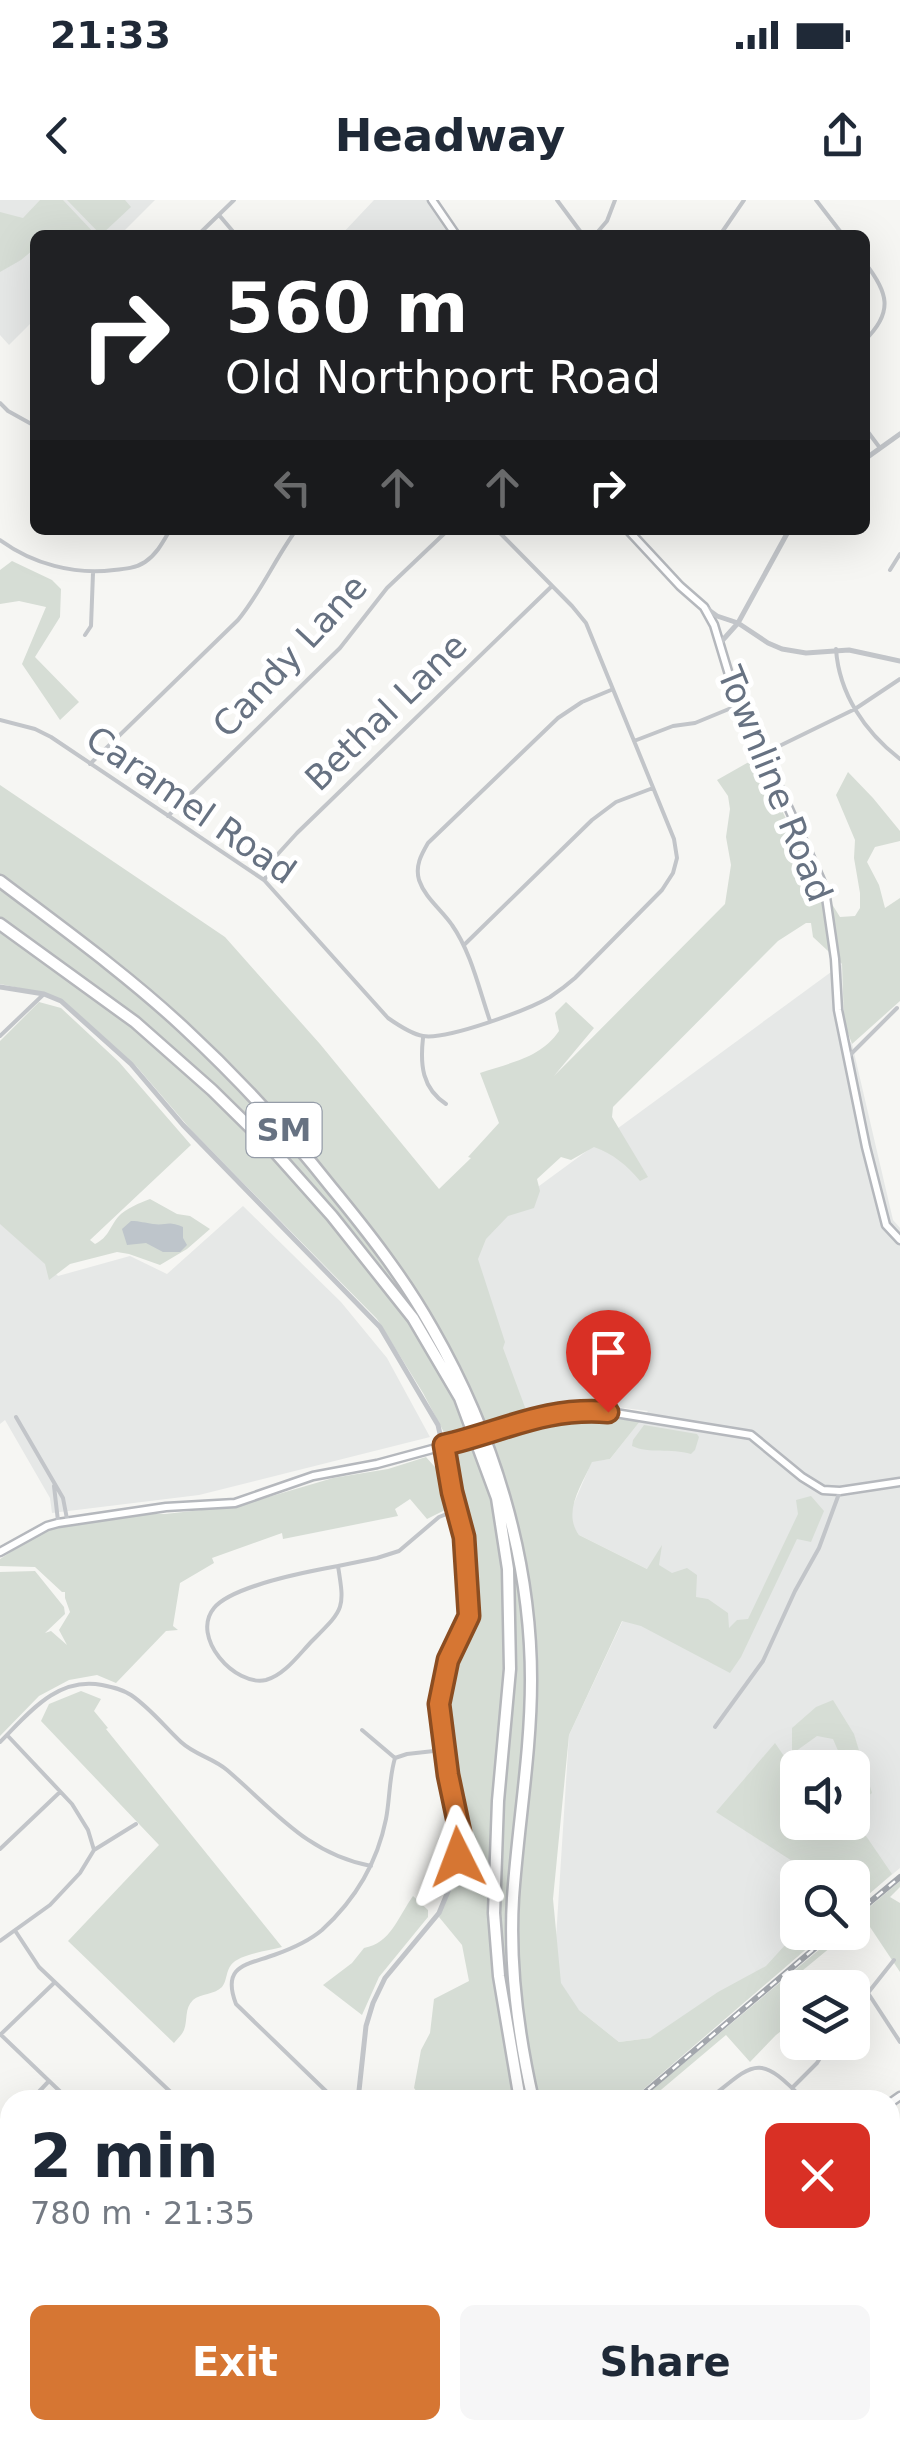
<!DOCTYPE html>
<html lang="en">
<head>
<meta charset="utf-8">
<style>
  :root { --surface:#fff; --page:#f6f6f7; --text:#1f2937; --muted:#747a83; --accent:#d67633 }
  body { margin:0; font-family:"DejaVu Sans",sans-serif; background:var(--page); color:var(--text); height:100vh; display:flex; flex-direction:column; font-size:38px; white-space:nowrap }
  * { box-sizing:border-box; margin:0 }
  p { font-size:32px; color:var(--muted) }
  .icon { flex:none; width:55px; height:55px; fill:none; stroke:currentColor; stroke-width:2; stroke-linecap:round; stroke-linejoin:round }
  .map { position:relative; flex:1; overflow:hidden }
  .drawer { position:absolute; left:0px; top:1890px; width:900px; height:350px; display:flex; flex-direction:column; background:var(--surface); border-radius:30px 30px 0 0; box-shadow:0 10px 40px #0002 }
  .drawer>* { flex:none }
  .hud { position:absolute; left:30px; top:30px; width:840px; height:305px; border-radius:15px; box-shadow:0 10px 40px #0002; background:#202124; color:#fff; overflow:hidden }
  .controls { position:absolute; left:780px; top:1550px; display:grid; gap:20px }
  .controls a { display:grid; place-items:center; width:90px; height:90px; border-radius:15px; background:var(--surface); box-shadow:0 10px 40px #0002; font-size:50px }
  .pin { position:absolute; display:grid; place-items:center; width:85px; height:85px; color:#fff; margin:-102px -42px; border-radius:50% 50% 50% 0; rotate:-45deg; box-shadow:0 0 10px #0007 }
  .pin .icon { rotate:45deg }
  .me { position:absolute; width:110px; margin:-55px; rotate:357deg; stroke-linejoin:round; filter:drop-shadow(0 0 8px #0008) }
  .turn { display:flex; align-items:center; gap:35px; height:210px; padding:0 30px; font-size:45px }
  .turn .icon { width:130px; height:130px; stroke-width:2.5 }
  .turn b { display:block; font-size:70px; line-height:85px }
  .lanes { display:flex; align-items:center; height:95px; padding:0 30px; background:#0003; justify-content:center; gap:50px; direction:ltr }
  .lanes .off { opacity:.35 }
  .round { display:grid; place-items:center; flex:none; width:105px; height:105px; border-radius:15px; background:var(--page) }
  .summary { display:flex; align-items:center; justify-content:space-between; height:170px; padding:0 30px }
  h1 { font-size:60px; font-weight:700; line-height:75px }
  .primary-button { display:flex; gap:20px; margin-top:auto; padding:20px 30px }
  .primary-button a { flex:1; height:115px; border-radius:15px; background:var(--accent); color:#fff; font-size:40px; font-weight:700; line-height:115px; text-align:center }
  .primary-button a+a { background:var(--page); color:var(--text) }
  .status { display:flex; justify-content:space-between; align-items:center; height:70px; padding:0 50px; background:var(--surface); direction:ltr }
  .status svg { height:28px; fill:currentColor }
  header { display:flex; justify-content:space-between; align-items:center; height:130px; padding:0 30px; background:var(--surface); font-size:45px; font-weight:700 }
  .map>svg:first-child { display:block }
  .built { fill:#e6e8e7; fill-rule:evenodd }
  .green { fill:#d6ddd5 }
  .water { fill:#bec5cb }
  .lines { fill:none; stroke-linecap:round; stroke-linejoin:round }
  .secondary-casing { stroke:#b5b8bd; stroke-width:11 }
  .motorway-casing { stroke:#b5b7bb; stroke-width:15 }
  .minor { stroke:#c2c5c9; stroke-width:4 }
  .tertiary { stroke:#c2c5c9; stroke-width:5 }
  .secondary { stroke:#fff; stroke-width:6 }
  .motorway { stroke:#fff; stroke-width:10 }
  .rail-casing { stroke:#a3a7ad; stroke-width:6 }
  .rail { stroke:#fff; stroke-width:2.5; stroke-dasharray:8; stroke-linecap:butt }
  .secondary-bridge-casing { stroke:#b5b8bd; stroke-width:11; stroke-linecap:butt }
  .secondary-bridge { stroke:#fff; stroke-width:6 }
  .route-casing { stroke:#8b4d21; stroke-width:25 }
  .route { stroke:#d67633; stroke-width:18 }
  .labels { text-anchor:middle; stroke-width:10; stroke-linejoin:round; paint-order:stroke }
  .shield { fill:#fff; stroke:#959ca8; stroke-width:2.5 }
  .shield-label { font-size:32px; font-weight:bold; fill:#677282 }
  .street-label { font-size:35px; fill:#677282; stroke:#fff }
</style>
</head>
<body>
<div class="status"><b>21:33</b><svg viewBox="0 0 49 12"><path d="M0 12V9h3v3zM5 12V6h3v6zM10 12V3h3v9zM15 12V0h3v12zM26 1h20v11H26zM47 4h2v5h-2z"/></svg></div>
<header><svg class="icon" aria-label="back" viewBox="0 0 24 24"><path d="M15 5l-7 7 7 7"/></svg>Headway<svg class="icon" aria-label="share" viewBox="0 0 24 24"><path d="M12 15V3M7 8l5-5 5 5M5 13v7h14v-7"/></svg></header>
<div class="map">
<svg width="900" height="2240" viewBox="0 0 900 2240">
  <rect width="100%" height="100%" fill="#f6f6f3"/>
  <path class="built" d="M0 0H155L120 35H35V119L9 145 0 135Z
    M374 0H427L451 35H341Z
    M842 764 843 809 849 840 852 844 893 1020 900 1028V1668L853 1707 852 1678H798V1732L823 1733 650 1838 619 1842 579 1810 553 1785 569 1535 647 1369 579 1335 572 1325 571 1310 592 1261 610 1259 648 1211 575 1202 523 1214 438 1060ZM798 1568H852V1622H798Z
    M243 1006 341 1102 387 1158 430 1237 199 1295 52 1313 50 1298 5 1220 0 1224V1018L58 1076 130 1056 167 1074Z"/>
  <path class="green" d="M40 0H63L96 35H35L33 50 21 60 0 72V12L23 18Z
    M67 0H125L131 7 101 35Z
    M12 361 52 380 61 389 60 417 35 457 79 502 60 520 22 464 46 407 19 401 0 404V370Z
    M757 561 817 680 840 717 855 716 860 708V693L854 658 855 640 836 595 848 572 873 598 900 631V641L875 647 867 662 879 685 885 708 900 698V801L852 844 844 822 842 764 813 737 811 723H806L778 741 613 907 612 917 648 977 640 981C627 965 613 954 594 947L571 960 561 957 537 979 540 991 534 1008 508 1016 486 1039 478 1059 505 1142 503 1148 526 1210H530L531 1213 522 1217 484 1228 469 1189 424 1106 225 862 0 677V585L225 737 320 844 439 989 471 958 468 957 499 923 480 873C509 863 541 858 559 831L555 813 566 802 594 828 554 876 725 704 731 665 726 637 730 609 728 596 717 580 747 563Z
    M0 685 89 752 179 828 249 896 364 1031 431 1131 428 1133 389 1078 319 995 169 847 0 720Z
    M0 728 148 837 225 906 298 982 409 1117 446 1176 471 1232 448 1240 423 1193 377 1119 192 931 137 867 65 802 43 793 0 784Z
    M39 802 61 808 119 862 191 945 90 1040 95 1044C109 1037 109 1028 118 1017 126 1008 140 1003 150 999L177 1014 190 1016 210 1029 187 1049 160 1065 129 1054 117 1052 70 1064 49 1080 45 1064 0 1024V841Z
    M593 1213 641 1220 610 1259 592 1262C582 1285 562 1312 579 1335L647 1369 662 1345 659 1365 672 1373 687 1368 697 1375 696 1397 708 1399 728 1413 729 1428 737 1420 748 1419 798 1314 796 1300 811 1296 824 1311 811 1342 797 1339 741 1457 730 1473 641 1426 622 1421 569 1535 553 1699 561 1783 579 1810 619 1842 650 1838 718 1792 766 1766 797 1732 825 1733 631 1900H539L525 1844 518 1798 516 1740 532 1425 496 1257 497 1256 490 1237 498 1235V1232L531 1221Z
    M644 1225 697 1234 699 1237 695 1250 691 1254C671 1248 649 1254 632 1246L633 1240Z
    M476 1242 498 1320 505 1367 508 1428 492 1702 517 1900H423L414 1888 421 1850 430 1833 434 1799 469 1781 462 1745 439 1717C453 1687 465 1655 462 1621 458 1583 444 1546 445 1507 445 1473 464 1443 473 1411 485 1363 462 1300 449 1253L450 1249Z
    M426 1257 434 1266 443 1271 453 1308 443 1311 427 1319 410 1299 395 1309 398 1316 283 1339 282 1333 212 1358 214 1363 180 1383 173 1426 178 1430 166 1431 116 1483 97 1475 69 1480 39 1496 0 1536V1372L35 1371 64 1407 65 1414 45 1433 51 1431 67 1445 59 1430 70 1412 65 1398V1392H62L35 1367 0 1366V1359L45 1329 141 1314H165L238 1306 333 1278 388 1269Z
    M513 1344 527 1447 526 1530 511 1691 519 1848 515 1849 499 1736V1642L511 1492 515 1418 509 1345Z
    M81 1491 101 1499 94 1511 108 1528 106 1529 282 1747C268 1751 239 1754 231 1765 226 1771 227 1781 222 1787 214 1795 201 1793 193 1800 184 1809 188 1820 184 1830 182 1835 178 1838 174 1843L68 1741 159 1645 41 1521 49 1504Z
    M833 1500 854 1534 872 1593 853 1608 852 1568 836 1567 842 1560 833 1539 817 1536 792 1554V1528L816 1507Z
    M775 1543 797 1575 798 1622H852L853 1617 892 1674 853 1708 852 1678 817 1677 716 1612Z
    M900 1681V1687L890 1697 900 1703V1772L864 1718 853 1728V1721Z
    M413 1696 428 1710V1717L379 1777 362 1815 323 1785 352 1763 364 1748C391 1743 398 1717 413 1696Z
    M839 1733H848L791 1780 797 1792V1819L776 1835 750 1862 726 1835 649 1900H640Z
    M900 2163V2240H823L833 2230H890V2173Z"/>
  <path class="water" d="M131 1021C140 1021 145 1023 153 1024 167 1026 167 1020 183 1027V1038L187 1045 180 1052H163L146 1043 127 1045 122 1029Z"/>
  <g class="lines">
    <g class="secondary-casing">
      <path id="secondary" d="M432 0 456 35
        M628 330 680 386 704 407 714 425 730 478 820 678 825 690 835 759 838 810 866 947 886 1025 900 1040
        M497 1228 545 1215 580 1210 609 1212 751 1235 802 1277 823 1290 840 1291 900 1282
        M0 1352 47 1326 58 1323 166 1307 235 1303 313 1276 377 1264 462 1241
        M890 1903 900 1896
        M462 2240 477 2230"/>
    </g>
    <g class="motorway-casing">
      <path id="motorway" d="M0 681C62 728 126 774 183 827 237 877 286 930 331 987 368 1032 404 1078 432 1128 493 1234 531 1357 531 1480 531 1553 518 1625 513 1698 509 1766 518 1834 533 1900
        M0 724 135 822 212 890 275 952 332 1016 413 1118 460 1198 497 1298 508 1369 510 1469 498 1601 494 1713 499 1776 520 1900
        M587 2230 594 2240
        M653 2230 660 2240
        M670 2230 686 2240
        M727 2230 728 2240
        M699 2240 705 2237 712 2230"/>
    </g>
    <path class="minor" d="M557 0 583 35
      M816 0 843 35
      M219 15 236 35
      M198 35 234 0
      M595 35 607 21 615 0
      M720 35 744 0
      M865 63C888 92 894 112 865 140
      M0 203 8 211 35 226
      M865 228 880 248
      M0 340C33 364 74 375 114 370 125 369 136 368 145 362 157 354 163 342 170 330
      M890 370 900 354
      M85 435 91 426 93 373
      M836 449C839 494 865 532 900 559
      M0 520 35 529 51 537 264 680 388 818C398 825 411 834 423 836 447 840 528 810 550 797 559 791 567 785 575 778L662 690 673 673 677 658 674 639 586 423 572 406 497 330
      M634 541 673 526 695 523 741 504
      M763 554 855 509 900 479
      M90 564 238 420C261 392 275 359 296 330
      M168 616 340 448 387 388 448 330
      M265 679 277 655 297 633 551 387
      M464 745 592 620 616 602 653 588
      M490 821C479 789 471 752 452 725 442 710 425 698 419 680 415 666 421 655 428 643L558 518 582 502 611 490
      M0 836 44 794
      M423 838C420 865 422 888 446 904
      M848 857 897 808
      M16 1217 63 1298 67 1319
      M54 1286 58 1321
      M338 1366C345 1409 344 1409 313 1440 300 1453 285 1475 266 1480 235 1487 190 1437 214 1408 232 1386 310 1371 338 1366Z
      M338 1366 377 1358 399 1351 439 1317 457 1310
      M715 1527 763 1461 795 1391 819 1348 840 1291
      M362 1530 395 1558
      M0 1542C28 1514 57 1476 102 1485 112 1487 122 1489 131 1495 150 1508 165 1527 181 1542 195 1555 213 1558 227 1570 274 1610 307 1654 371 1666
      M0 1649 60 1592
      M94 1650 136 1624
      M16 1732 39 1767 179 1900
      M0 1741 50 1705 80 1673 94 1650 88 1630 72 1604 7 1535
      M868 1793 900 1842
      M852 1813 894 1760
      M0 1834 69 1900
      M0 1835 54 1783
      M792 1888 817 1863 830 1842
      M31 1900 49 1881
      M340 1900 328 1893 236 1804C221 1765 247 1765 274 1755 291 1749 309 1741 322 1730 356 1699 377 1664 386 1619 390 1598 389 1578 395 1558L407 1554 443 1550
      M708 1900C755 1862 758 1852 804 1900
      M0 1940 10 1930
      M0 2031 10 2022
      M0 2043 10 2056
      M890 2064 900 2052
      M0 2162 10 2171
      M71 2230 82 2240
      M394 2230 401 2240
      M510 2230 520 2240"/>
    <path class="tertiary" d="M865 259 900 234
      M706 408 717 416 738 423 768 443 782 449 806 453 849 450 900 461
      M721 442 738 423 789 330
      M0 787 44 794 61 801 131 864 183 925 380 1127 438 1225 463 1337 469 1416 448 1459 439 1504 448 1575 461 1632 458 1657 449 1689 439 1713 385 1778 373 1803 366 1826 358 1900
      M154 2240 161 2230"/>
    <use href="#secondary" class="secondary"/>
    <use href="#motorway" class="motorway"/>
    <g class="rail-casing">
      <path id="rail" d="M852 1717 900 1677
        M636 1900 834 1732
        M233 2240 245 2230"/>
    </g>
    <use href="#rail" class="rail"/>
    <g class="secondary-bridge-casing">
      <path id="secondary-bridge" d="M462 1241 497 1228"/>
    </g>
    <use href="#secondary-bridge" class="secondary-bridge"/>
  </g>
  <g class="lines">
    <g class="route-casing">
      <path id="route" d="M458 1657 460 1632 448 1575 439 1504 448 1460 469 1416 464 1337 452 1292 444 1245C504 1231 545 1207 608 1212"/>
    </g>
    <use href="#route" class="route"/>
  </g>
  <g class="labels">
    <rect class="shield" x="246.5" y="903" width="75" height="54" rx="8"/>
    <g class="shield-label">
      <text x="284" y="941">SM</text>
    </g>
    <g class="street-label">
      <text transform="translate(290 456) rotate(-47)" y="12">Candy Lane</text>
      <text transform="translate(386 512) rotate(-44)" y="12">Bethal Lane</text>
      <text transform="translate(775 584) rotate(68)" y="12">Townline Road</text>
      <text transform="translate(191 605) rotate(35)" y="12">Caramel Road</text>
    </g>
  </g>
</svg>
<div class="controls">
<a><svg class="icon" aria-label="sound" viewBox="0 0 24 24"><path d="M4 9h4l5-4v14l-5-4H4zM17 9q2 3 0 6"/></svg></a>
<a><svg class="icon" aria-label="search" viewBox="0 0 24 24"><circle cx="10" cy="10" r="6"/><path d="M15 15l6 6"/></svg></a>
<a><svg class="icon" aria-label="layers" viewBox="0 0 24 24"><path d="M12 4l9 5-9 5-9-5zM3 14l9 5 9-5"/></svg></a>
</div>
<div class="pin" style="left:608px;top:1212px;background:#d93025"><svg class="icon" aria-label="arrive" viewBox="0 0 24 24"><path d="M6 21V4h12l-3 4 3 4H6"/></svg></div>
<svg class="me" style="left:458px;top:1657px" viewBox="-20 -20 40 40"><path d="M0-17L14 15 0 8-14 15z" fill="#d67633" stroke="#fff" stroke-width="4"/></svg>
<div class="hud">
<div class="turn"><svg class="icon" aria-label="right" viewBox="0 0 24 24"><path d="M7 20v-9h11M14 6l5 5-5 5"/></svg><div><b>560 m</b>Old Northport Road</div></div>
<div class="lanes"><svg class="icon off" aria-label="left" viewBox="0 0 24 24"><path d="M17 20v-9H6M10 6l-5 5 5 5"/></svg><svg class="icon off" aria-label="ahead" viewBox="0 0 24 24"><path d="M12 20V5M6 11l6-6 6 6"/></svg><svg class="icon off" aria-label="ahead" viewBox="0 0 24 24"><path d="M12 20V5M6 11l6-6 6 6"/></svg><svg class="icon" aria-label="right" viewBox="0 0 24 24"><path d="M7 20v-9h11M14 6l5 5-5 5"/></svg></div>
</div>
<section class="drawer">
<div class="summary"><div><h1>2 min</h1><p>780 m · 21:35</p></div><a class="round" style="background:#d93025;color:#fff"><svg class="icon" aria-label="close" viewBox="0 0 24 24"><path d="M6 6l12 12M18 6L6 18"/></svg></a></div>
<div class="primary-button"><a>Exit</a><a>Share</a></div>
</section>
</div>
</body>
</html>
